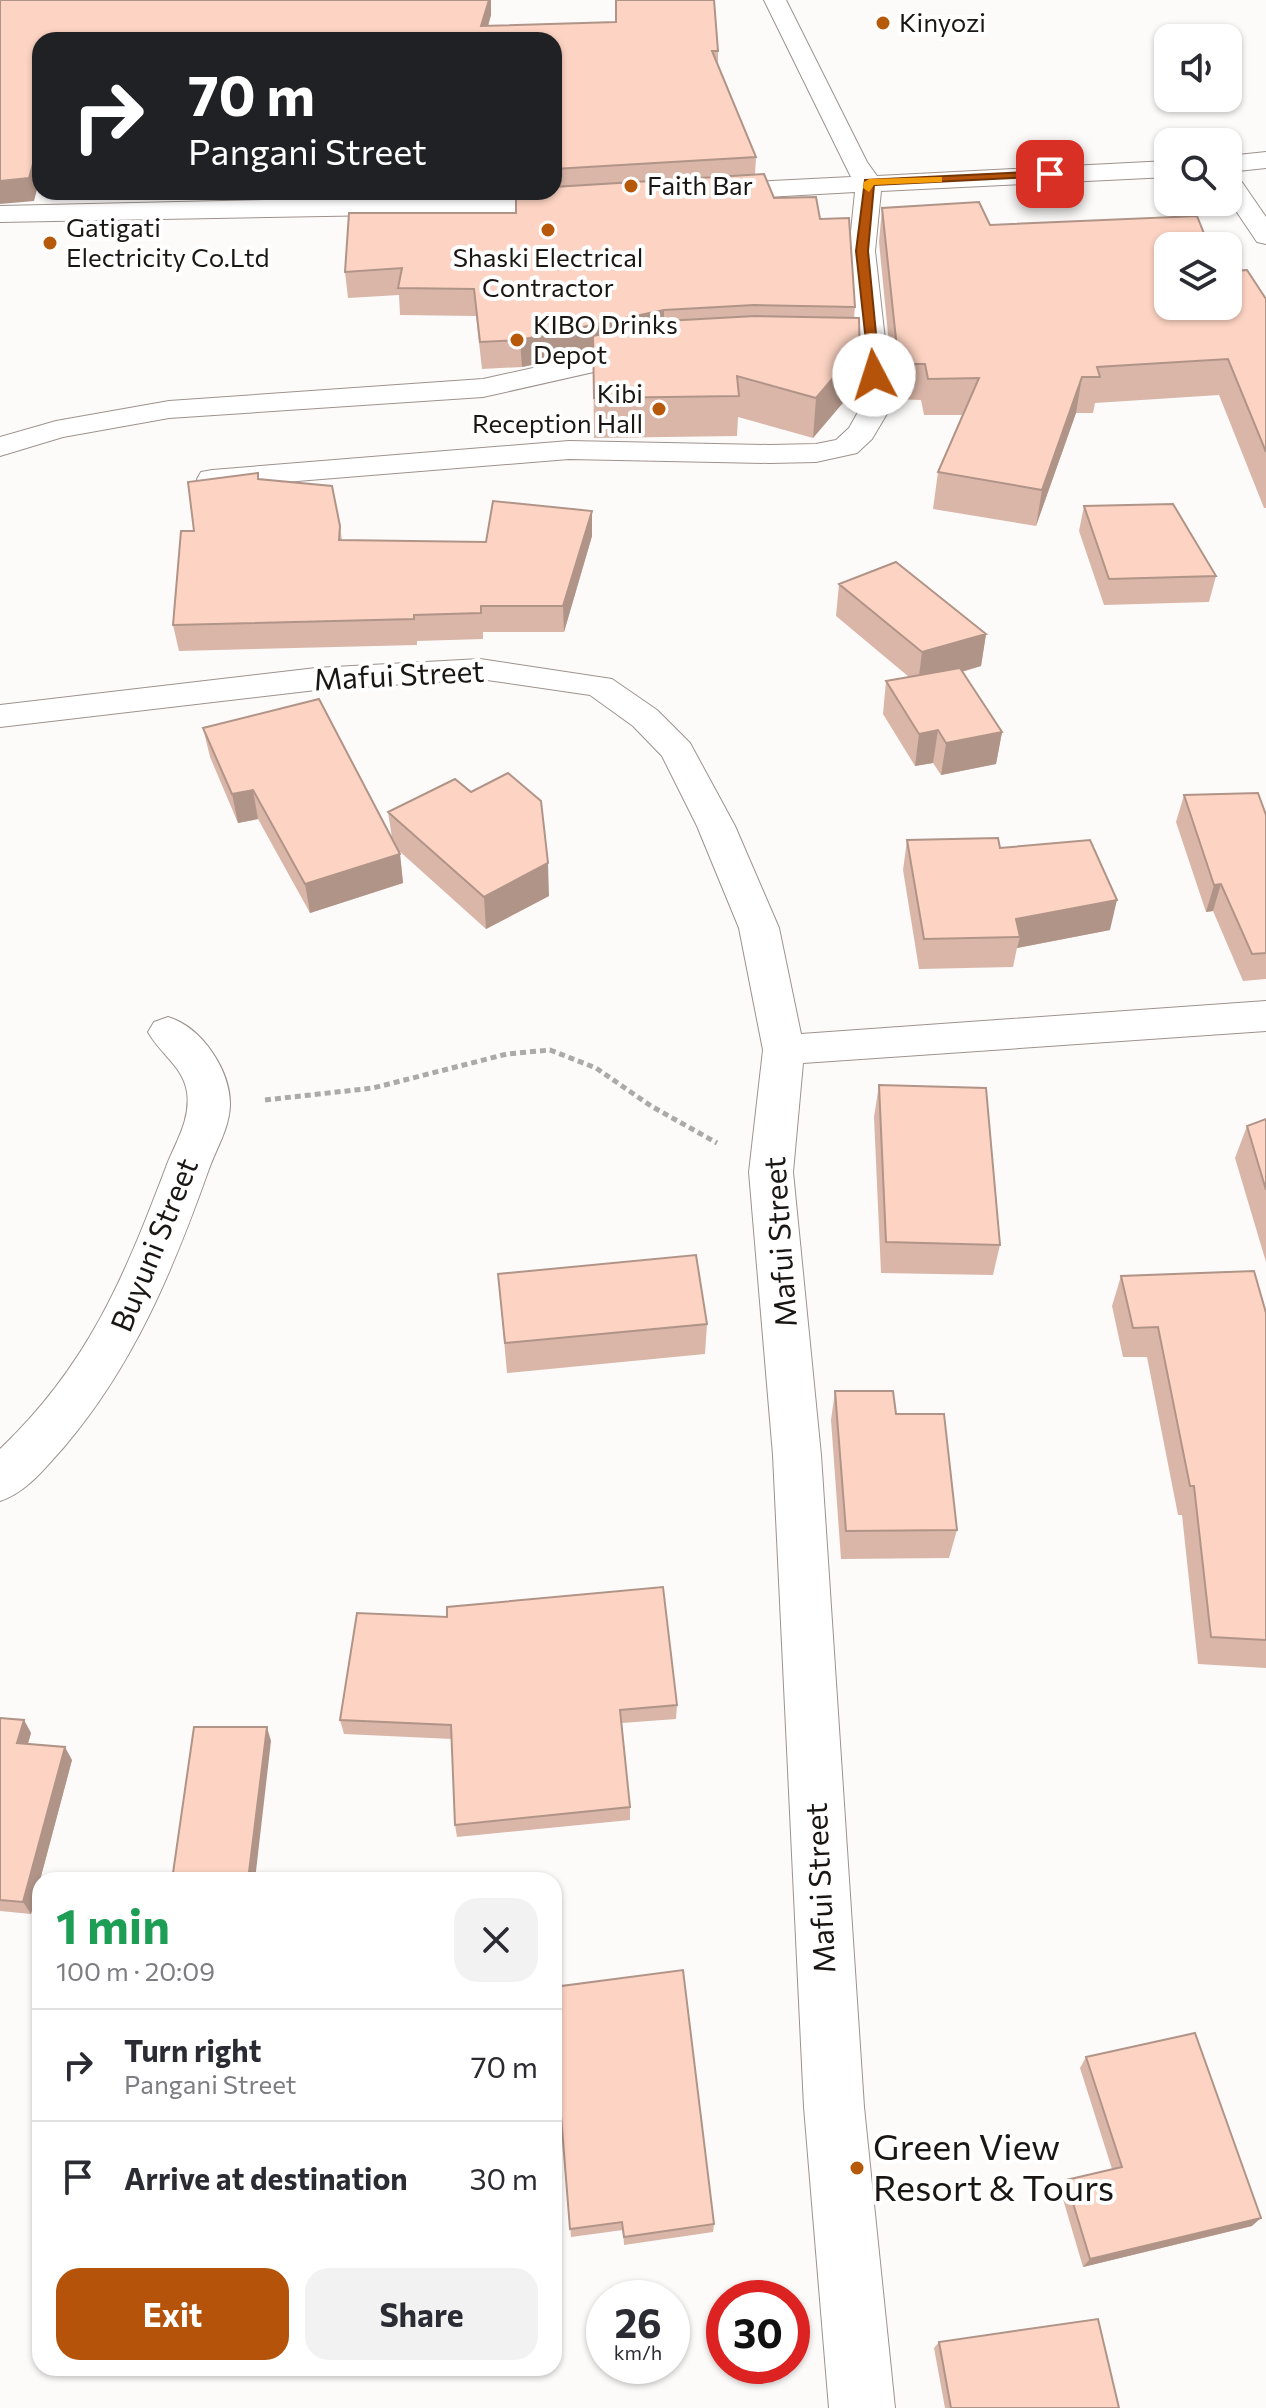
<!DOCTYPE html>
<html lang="en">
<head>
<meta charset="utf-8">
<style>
  :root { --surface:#fff; --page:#f2f2f3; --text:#2b2b33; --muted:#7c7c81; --line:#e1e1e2; --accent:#b45309 }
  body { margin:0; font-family:Commissioner,sans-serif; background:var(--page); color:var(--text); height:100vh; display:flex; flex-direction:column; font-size:30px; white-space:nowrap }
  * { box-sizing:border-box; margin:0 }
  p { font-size:26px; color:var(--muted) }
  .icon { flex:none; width:44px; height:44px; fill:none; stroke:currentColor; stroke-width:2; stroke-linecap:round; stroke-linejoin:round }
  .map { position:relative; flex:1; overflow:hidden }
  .panel { position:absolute; left:32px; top:1872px; width:530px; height:504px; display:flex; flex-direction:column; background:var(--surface); border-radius:24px; box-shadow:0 2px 6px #0004 }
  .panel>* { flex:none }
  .guide { position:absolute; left:32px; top:32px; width:530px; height:168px; border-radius:24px; box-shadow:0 2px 6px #0004; background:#202124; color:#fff; overflow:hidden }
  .controls { position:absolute; left:1154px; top:24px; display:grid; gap:16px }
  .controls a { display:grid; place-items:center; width:88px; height:88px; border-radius:16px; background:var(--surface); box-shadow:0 2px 6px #0004; font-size:40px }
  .speed { position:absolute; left:586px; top:2280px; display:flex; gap:16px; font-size:40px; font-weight:700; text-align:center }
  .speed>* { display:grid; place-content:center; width:104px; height:104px; border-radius:50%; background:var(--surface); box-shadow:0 2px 6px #0004; line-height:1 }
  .speed small { font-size:20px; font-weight:400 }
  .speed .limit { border:12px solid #d22; background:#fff; color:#111 }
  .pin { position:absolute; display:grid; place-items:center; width:68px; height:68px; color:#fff; margin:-34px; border-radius:16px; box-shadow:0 4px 12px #0006 }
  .me { position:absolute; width:88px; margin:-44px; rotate:355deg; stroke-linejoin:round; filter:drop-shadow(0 0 6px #0008) }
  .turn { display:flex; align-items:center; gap:28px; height:168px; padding:0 24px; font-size:36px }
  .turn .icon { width:104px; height:104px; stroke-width:2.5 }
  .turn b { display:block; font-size:56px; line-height:68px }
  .round { display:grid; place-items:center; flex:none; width:84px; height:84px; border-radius:24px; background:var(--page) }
  .overview { display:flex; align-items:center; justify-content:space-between; height:136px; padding:0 24px }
  h1 { font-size:48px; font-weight:700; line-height:60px; color:#1e9e55 }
  .primary-button { display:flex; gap:16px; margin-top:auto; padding:16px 24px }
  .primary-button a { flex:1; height:92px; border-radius:24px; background:var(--accent); color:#fff; font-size:32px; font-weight:700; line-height:92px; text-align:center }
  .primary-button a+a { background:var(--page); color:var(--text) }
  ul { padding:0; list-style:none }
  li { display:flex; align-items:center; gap:24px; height:112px; padding:0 24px; border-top:2px solid var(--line) }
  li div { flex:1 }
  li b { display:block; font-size:30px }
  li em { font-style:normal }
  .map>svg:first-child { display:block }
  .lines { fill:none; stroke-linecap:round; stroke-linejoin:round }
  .minor-casing { stroke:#9d928d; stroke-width:2 }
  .path { stroke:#acaaa8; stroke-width:5; stroke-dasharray:6 4; stroke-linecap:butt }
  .minor { fill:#fff; fill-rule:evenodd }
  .wall { fill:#dab6a8 }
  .shaded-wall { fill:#b19488 }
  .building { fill:#fdd4c3; stroke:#b19488; stroke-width:2 }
  .route { fill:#b45309; stroke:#753606; stroke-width:2 }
  .slow { fill:#f59e0b }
  .poi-dot { fill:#b7590a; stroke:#fff; stroke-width:3 }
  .labels { text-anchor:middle; stroke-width:8; stroke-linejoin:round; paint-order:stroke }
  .far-poi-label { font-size:26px; fill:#1a1614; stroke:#fff; text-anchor:start }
  .street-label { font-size:30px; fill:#1a1614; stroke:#fff }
  .near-poi-label { font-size:36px; fill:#1a1614; stroke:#fff; text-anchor:start }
</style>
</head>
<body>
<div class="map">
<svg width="1266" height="2408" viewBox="0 0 1266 2408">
  <rect width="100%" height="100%" fill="#fdfbfa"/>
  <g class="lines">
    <g class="minor-casing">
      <path id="minor" d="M764 0H786L867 162 877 176 1168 161V177L881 191 875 251 889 375 888 412 872 439 857 453 816 462 770 463 569 459 212 488 201 486 197 479 201 472 212 470 569 441 770 445 816 444 836 440 849 428 858 412 859 375 849 251 855 192 710 200 701 197 697 192 701 187 710 184 851 177Z
        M1266 152V168L1228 172V156Z
        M1228 172 1237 175 1266 217V244L1257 242 1228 199Z
        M577 193 586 196 590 201 586 206 547 212 0 222V206Z
        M650 342 660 345 664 351 660 357 483 397 169 418 63 437 0 456V437L56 421 169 401 483 379Z
        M480 659 612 679 657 710 690 743 735 826 779 928 801 1034 1266 1001V1031L803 1063 793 1172 821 1455 864 2107 895 2408H829L804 2107 773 1455 749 1172 763 1050 739 928 697 826 662 756 633 726 590 695 480 679 316 690 0 727V705L316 668Z
        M168 1017C202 1027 231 1071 230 1106 229 1129 216 1149 209 1169 173 1270 134 1365 64 1447 45 1468 27 1492 0 1501V1449C88 1365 124 1278 166 1167 175 1143 191 1120 187 1092 183 1066 160 1054 148 1032L154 1022Z"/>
    </g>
    <path class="path" d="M265 1100 373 1088 507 1054 550 1050 596 1068 651 1106 717 1143"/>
    <use href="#minor" class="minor"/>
  </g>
  <path class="wall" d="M0 0H491V15L488 26 718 51V66L756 157 755 175 774 198 820 219 855 307 854 317 860 359 856 398H847L813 438 738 417 737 436 594 438 593 352 522 367 482 369 476 316 400 315 399 295 348 298 345 272 516 213 554 192V40H40L34 201Z
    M882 208 990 225 1168 246 1266 299V508H1264L1219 395 1095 403 1093 413H1076L1036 526 933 509 938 472 963 415H924L921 400 891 399 892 375 879 242Z
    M259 480 340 526 342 540 486 542 592 511V536L564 632H483V639L417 641V645L179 651 173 625 194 531Z
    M1084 506 1216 576 1209 602 1104 605 1079 531Z
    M839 584 986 634 981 666 962 672 1002 732 996 764 941 775 933 763 915 766 883 714 886 681 909 677 836 616Z
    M203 728 392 838 388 812 549 896 486 929 397 849 400 854 403 883 310 913 258 819 238 823 210 757Z
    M1184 795 1266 815V979L1243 981 1213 911 1206 912 1176 822Z
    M907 840 1000 848 1110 930 1017 948 1013 967 919 969 903 870Z
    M879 1085 1000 1245 993 1275 881 1273 874 1117Z
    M1266 1119V1262L1235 1158 1247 1126Z
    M498 1274 707 1324 705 1354 507 1373Z
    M1121 1276 1266 1313V1668L1198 1664 1182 1515H1178L1147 1357H1123L1112 1306Z
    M835 1391 896 1414 957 1530 949 1558 841 1559 831 1420Z
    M677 1705 676 1719 622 1723 630 1807V1820L457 1837 455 1825 452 1739 344 1734 340 1720Z
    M0 1718 24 1720 31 1733 28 1744 72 1760 31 1914 0 1911Z
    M554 2027 714 2224 713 2232 624 2245 623 2230 571 2237Z
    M1086 2057 1252 2226 1083 2267 1060 2189 1066 2180 1112 2169 1080 2068Z
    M939 2342 1119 2408H945L934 2348Z"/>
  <path class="shaded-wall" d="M489 0H491V15L484 40 481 26Z
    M40 139V178L34 201 0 204V181Z
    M664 310V337L522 367 520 340Z
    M850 358 847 398 813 438 816 398Z
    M1082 377 1076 413 1036 526 1042 490Z
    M592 511V536L564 632 563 606Z
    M986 634 981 666 918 684 922 652Z
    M938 730 933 763 915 766 919 734Z
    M1002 732 996 764 941 775 946 743Z
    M253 790 258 819 238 823 232 794Z
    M400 854 403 883 310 913 305 884Z
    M548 863 549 896 486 929 484 897Z
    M1221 884 1213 911 1206 912 1214 885Z
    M1117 900 1110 930 1017 948 1020 937 1016 919Z
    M24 1720 31 1733 24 1756 17 1743Z
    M267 1727 271 1741 255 1880H248Z
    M65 1747 72 1760 31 1914 23 1902Z
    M1261 2218 1252 2226 1083 2267 1090 2259Z"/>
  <path class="building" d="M0 0H489L481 26 616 22V0H714L718 51H712L756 157 554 169V40H40V139L29 178 0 181Z
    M764 174 774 198 816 197 820 219 849 218 855 307 754 305 664 310 520 340 480 342 474 289 398 288 402 268 345 272 349 213H516V192H554V187Z
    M979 202 990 225 1197 216 1209 246H1168V306H1228V271L1247 270 1266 299V452L1228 359 1097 367 1100 377H1082L1042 490 938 472 979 378 928 379 925 364H895L896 339 882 208Z
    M755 316 859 318 860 359 850 358 816 398 737 376 739 396 594 398 593 336 665 321Z
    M258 473V479L332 486 340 526 339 540 486 542 493 501 592 511 563 606H481V613L414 615V619L173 625 181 531H194L188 482Z
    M1173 504 1216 576 1109 579 1084 506Z
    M896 562 986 634 922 652 839 584Z
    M960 668 1002 732 946 743 938 730 919 734 886 681Z
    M319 699 400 854 305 884 253 790 232 794 203 728Z
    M508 773 541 801 548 863 484 897 388 812 455 779 471 792Z
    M1258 793 1266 815V953L1252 954 1221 884 1214 885 1184 795Z
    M998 838 1000 848 1090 840 1117 900 1016 919 1020 937 924 939 907 840Z
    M879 1085 986 1088 1000 1245 886 1242Z
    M1266 1119V1190L1247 1126Z
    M696 1255 707 1324 505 1343 498 1274Z
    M1254 1271 1266 1313V1640L1211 1637 1194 1486H1190L1158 1327 1133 1328 1121 1276Z
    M835 1391H893L896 1414H944L957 1530 846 1531Z
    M663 1587 677 1705 620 1710 630 1807 455 1825 451 1725 340 1720 357 1613 447 1617V1607Z
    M0 1718 24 1720 17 1743 65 1747 23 1902 0 1900Z
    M194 1727H267L248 1880H172Z
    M683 1970 714 2224 624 2237 622 2222 570 2229 554 2027V1987Z
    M1195 2033 1261 2218 1090 2259 1066 2180 1122 2167 1086 2057Z
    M1098 2319 1119 2408H951L939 2342Z"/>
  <path class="route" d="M1050 171 1054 172V176L874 185 868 251 880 375 870 378 856 251 865 180Z"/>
  <path class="slow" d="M938 177H942V182L874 185 869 192 863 188 864 182 869 179Z"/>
  <g class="poi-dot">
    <circle cx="883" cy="23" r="8"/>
    <circle cx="631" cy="186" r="8"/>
    <circle cx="548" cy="230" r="8"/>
    <circle cx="50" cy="243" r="8"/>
    <circle cx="517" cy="340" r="8"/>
    <circle cx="659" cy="409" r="8"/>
    <circle cx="857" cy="2168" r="8"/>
  </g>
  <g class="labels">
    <g class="far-poi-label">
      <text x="899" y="32">Kinyozi</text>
      <text x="647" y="195">Faith Bar</text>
      <text x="66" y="237">Gatigati<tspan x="66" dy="30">Electricity Co.Ltd</tspan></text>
      <text x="548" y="267" text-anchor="middle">Shaski Electrical<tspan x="548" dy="30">Contractor</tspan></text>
      <text x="533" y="334">KIBO Drinks<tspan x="533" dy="30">Depot</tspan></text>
      <text x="643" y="403" text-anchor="end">Kibi<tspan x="643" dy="30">Reception Hall</tspan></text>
    </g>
    <g class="street-label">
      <text transform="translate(399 676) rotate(-3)" y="10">Mafui Street</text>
      <text transform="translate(781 1242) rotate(-94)" y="10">Mafui Street</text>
      <text transform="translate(155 1245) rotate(-68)" y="10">Buyuni Street</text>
      <text transform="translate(821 1888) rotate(-93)" y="10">Mafui Street</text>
    </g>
    <g class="near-poi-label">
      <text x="873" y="2160">Green View<tspan x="873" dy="41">Resort &amp; Tours</tspan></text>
    </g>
  </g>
</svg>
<div class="controls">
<a><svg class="icon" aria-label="sound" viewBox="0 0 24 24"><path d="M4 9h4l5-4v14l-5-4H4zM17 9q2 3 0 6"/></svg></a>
<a><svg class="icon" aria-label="search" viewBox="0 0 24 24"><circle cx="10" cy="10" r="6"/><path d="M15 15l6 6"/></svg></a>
<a><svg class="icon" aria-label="layers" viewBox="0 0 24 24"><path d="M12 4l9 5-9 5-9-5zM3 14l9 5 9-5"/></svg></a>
</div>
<div class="speed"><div>26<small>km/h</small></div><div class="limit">30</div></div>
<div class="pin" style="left:1050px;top:174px;background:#d93025"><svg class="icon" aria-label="arrive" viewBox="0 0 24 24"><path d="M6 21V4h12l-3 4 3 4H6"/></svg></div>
<svg class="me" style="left:874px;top:375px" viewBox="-20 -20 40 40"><circle r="19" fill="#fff"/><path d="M0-13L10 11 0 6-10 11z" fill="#b45309"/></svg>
<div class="guide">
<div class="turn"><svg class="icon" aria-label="right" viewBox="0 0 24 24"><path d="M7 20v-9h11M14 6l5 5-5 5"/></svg><div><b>70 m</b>Pangani Street</div></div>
</div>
<section class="panel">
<div class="overview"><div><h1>1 min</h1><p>100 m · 20:09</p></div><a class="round"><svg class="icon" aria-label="close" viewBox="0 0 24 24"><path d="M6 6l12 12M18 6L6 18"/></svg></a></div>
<ul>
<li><svg class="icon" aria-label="right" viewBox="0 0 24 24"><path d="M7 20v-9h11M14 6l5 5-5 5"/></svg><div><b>Turn right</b><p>Pangani Street</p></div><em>70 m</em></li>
<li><svg class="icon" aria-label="arrive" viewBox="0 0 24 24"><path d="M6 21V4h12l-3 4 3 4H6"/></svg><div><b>Arrive at destination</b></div><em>30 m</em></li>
</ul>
<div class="primary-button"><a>Exit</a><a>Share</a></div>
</section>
</div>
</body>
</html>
